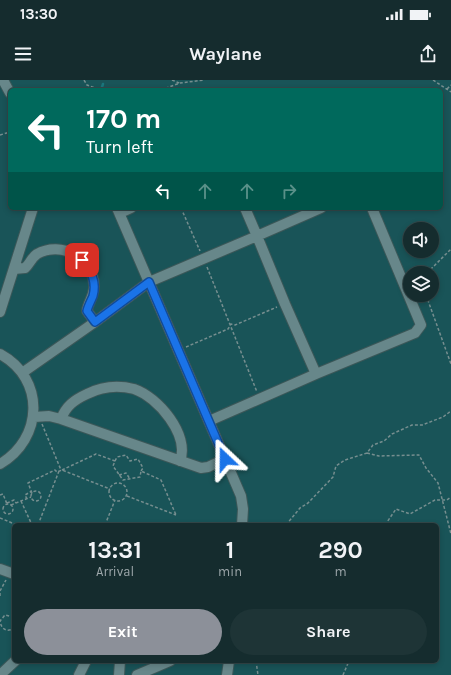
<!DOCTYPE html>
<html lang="en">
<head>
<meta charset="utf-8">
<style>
  :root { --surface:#152c2e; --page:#1e3436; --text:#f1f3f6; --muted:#9da7aa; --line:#34484a; --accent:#8c9099 }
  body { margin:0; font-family:Karla,sans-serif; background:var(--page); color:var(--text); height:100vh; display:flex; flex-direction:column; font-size:15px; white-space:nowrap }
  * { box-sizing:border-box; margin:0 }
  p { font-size:13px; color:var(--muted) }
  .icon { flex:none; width:22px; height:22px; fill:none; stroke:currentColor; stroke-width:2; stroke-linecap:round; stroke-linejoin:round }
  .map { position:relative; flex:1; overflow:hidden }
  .panel { position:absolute; left:12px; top:443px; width:427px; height:140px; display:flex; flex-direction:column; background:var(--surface); border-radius:6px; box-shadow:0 2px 6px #0003,0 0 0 1px var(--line) }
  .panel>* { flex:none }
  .guide { position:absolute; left:8px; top:8px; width:435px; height:122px; border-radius:6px; box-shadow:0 2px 6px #0003,0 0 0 1px var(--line); background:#00695c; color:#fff; overflow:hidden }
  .fabs { position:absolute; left:403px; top:142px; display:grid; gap:8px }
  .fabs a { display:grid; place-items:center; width:36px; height:36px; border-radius:50%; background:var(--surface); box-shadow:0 2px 6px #0003,0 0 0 1px var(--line); font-size:20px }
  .pin { position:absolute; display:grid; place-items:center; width:34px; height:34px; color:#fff; margin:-17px; border-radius:8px; box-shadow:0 2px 6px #0006 }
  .me { position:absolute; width:44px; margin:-22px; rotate:337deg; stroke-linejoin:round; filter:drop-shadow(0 0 3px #0008) }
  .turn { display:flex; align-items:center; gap:14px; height:84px; padding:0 12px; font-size:18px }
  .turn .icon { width:52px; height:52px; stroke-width:2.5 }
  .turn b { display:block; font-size:28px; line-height:34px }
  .lanes { display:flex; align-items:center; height:38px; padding:0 12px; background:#0003; justify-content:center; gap:20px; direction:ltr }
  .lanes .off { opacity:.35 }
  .eta { display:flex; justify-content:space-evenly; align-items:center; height:68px; text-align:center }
  .eta b { font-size:24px; font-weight:700; line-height:28px }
  .button { display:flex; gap:8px; margin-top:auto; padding:8px 12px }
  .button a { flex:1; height:46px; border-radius:24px; background:var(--accent); color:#fff; font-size:16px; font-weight:700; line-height:46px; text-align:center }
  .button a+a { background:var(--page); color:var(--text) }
  .status { display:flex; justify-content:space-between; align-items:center; height:28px; padding:0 20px; background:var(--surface); direction:ltr }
  .status svg { height:11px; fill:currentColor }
  header { display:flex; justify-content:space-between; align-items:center; height:52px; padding:0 12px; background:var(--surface); font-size:18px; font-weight:700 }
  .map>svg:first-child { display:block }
  .green { fill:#195458; fill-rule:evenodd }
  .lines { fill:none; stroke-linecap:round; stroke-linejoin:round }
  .stream { stroke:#1b767c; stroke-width:2.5 }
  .minor-casing { stroke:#3b5758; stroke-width:12 }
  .path { stroke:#768e8f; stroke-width:1.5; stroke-dasharray:3 2; stroke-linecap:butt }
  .minor { stroke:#67878a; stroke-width:10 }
  .route-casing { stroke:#114b97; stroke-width:10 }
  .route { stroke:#1a73e8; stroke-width:7 }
</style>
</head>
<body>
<div class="status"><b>13:30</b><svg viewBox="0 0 49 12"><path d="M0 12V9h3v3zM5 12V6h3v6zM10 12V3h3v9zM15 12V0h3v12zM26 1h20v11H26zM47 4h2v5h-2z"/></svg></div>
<header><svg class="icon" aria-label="menu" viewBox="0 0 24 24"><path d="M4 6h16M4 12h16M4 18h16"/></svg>Waylane<svg class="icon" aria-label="share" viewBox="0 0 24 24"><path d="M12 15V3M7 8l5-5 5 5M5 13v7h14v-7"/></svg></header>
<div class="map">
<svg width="451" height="595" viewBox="0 0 451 595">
  <rect width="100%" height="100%" fill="#1c3b3d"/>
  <path class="green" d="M0 0H451V595H0ZM10 10H441V128H10ZM410 149H432V171H410ZM410 193H432V215H410ZM14 445H437V581H14Z"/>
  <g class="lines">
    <path class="stream" d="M101 10 103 4"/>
    <g class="minor-casing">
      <path id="minor" d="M3 0 10 13
        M117 128 241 416 243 429 242 445
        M245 128 257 156 321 128
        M120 133 131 128
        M14 189 25 188C30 184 31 178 37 174 61 160 93 178 94 205 95 215 88 222 87 231L95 242 22 293
        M0 232 33 128
        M95 242 149 202 257 156 285 224 316 294 209 341
        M0 274C46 299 43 359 0 384
        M316 294 415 253 421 245 372 128
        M34 337 49 336 61 339 201 388 208 387 225 379
        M61 339C66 326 74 320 87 314 101 307 118 305 134 309 158 317 190 355 180 381
        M0 489 14 494
        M0 595 15 581
        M79 595 86 581
        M119 595 120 581
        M137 595 170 581
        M227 595 229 581"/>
    </g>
    <path class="path" d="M84 0 87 5 100 10
      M172 0 179 3
      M433 0 451 12
      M447 9 451 5
      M161 10 180 3 204 0
      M0 55 10 52
      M181 128 200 171
      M207 187 257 312
      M427 193 451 169
      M426 215 451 284
      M186 267 228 249 231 244 235 245 277 227
      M42 344 61 390
      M367 373 379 376 419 375 426 388 438 403 451 454
      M115 381 117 377 126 375 130 381 138 379 143 388 141 391
      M62 390 96 374 115 381 113 386 123 400 140 397 141 391 161 400 176 435
      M119 395 126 393 130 399
      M109 412a9 9 0 1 1 18 0a9 9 0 1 1-18 0Z
      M31 416a5 5 0 1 1 10 0a5 5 0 1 1-10 0Z
      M32 413 28 403 55 390 57 392 62 390 110 409
      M0 415 3 414 7 424
      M127 416 176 435
      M27 419 25 415 32 411
      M21 421 32 445
      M7 423 14 420 16 423
      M3 429a5 5 0 1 1 10 0a5 5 0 1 1-10 0Z
      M11 425 31 417
      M0 438 17 445
      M31 445H39
      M38 445 59 391
      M105 445 115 420
      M286 445 300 428 308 423 333 397 336 386 345 380 367 373 373 365 384 361 392 354 412 345H422L443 337 451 331
      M385 445 396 429 410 434 435 420H447L451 417
      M0 511 6 500
      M0 513V517
      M14 537 5 535 0 541C1 549 7 553 14 548
      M256 581 258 595
      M343 595 349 581"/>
    <use href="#minor" class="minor"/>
  </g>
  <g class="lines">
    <g class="route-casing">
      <path id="route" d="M82 180C91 190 97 202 93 216 91 221 88 226 87 231L95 242 149 202 225 379"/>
    </g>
    <use href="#route" class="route"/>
  </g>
</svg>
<div class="fabs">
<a><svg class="icon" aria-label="sound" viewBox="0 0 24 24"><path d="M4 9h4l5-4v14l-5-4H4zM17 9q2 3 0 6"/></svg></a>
<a><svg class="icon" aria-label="layers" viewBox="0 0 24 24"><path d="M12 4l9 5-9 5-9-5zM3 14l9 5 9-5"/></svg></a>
</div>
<div class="pin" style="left:82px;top:180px;background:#d93025"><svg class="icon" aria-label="arrive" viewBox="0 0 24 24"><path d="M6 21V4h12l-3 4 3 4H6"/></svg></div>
<svg class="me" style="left:225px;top:379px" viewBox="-20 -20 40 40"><path d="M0-17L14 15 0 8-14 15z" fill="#1a73e8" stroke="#fff" stroke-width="4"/></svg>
<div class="guide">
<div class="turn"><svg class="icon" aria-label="left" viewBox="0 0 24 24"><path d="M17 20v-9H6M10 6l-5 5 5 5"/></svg><div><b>170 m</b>Turn left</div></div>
<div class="lanes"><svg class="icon" aria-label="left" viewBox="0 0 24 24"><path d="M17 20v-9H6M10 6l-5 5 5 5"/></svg><svg class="icon off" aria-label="ahead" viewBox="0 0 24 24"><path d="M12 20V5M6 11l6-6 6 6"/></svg><svg class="icon off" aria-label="ahead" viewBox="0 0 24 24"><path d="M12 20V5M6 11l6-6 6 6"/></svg><svg class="icon off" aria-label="right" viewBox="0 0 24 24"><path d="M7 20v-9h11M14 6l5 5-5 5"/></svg></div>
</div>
<section class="panel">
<div class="eta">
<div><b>13:31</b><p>Arrival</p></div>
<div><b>1</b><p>min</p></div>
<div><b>290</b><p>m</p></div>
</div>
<div class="button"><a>Exit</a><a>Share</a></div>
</section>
</div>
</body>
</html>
